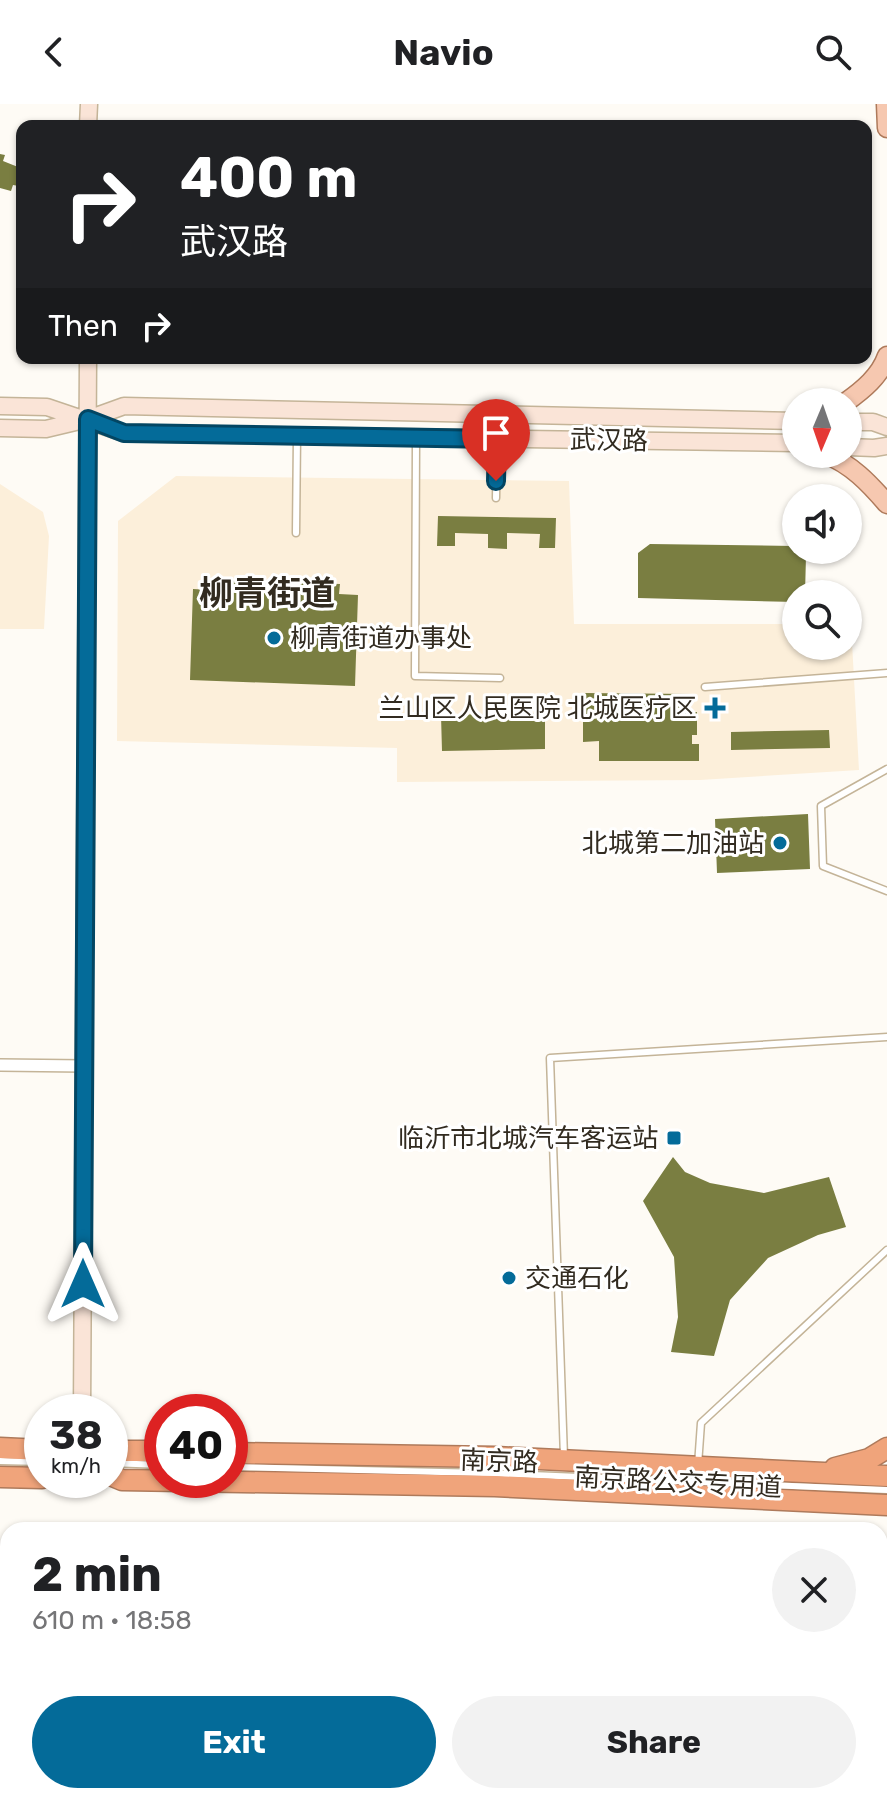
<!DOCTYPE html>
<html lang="en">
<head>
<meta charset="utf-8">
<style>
  :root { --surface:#fff; --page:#f2f2f2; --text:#202124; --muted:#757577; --accent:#046b99 }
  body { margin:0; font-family:Rubik,"Noto Sans SC",sans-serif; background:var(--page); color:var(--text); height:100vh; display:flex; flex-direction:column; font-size:30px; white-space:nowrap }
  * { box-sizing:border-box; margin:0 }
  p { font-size:26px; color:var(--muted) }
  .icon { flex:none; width:44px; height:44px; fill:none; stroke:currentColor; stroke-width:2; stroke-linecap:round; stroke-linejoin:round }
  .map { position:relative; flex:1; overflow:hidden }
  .panel { position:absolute; left:0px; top:1418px; width:888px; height:282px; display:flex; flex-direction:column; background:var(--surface); border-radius:24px 24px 0 0; box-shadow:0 2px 6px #0004 }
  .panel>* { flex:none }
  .top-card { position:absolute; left:16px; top:16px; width:856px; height:244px; border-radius:16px; box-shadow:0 2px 6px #0004; background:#202124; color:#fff; overflow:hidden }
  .needle { width:52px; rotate:182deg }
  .controls { position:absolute; left:782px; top:284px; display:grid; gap:16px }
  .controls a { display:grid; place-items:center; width:80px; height:80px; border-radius:50%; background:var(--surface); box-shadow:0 2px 6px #0004; font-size:40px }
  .speed { position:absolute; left:24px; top:1290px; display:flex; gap:16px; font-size:40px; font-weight:700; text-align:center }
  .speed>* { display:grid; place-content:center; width:104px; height:104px; border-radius:50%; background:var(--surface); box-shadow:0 2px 6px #0004; line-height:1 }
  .speed small { font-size:20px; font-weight:400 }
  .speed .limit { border:12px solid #d22; background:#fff; color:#111 }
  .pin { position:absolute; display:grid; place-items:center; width:68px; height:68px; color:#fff; margin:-82px -34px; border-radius:50% 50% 50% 0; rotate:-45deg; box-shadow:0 0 8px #0007 }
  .pin .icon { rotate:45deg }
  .me { position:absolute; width:88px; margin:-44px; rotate:0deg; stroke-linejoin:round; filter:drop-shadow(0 0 6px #0008) }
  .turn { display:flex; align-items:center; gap:28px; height:168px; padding:0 32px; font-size:36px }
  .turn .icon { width:104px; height:104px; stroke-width:2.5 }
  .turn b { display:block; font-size:56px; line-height:68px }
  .then { display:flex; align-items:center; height:76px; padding:0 32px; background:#0003; gap:16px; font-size:30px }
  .round { display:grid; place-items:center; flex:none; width:84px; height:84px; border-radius:42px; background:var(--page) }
  .overview { display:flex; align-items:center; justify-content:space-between; height:136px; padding:0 32px }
  h1 { font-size:48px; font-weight:700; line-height:60px }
  .primary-button { display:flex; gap:16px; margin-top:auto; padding:16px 32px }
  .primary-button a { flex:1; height:92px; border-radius:48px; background:var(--accent); color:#fff; font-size:32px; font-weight:700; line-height:92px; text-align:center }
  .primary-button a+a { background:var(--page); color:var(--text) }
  header { display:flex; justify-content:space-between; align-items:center; height:104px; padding:0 32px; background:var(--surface); font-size:36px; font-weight:700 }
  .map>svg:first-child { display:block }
  .built { fill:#fcefda }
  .building { fill:#7a7e41 }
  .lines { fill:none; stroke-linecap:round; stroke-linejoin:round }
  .lane-casing { stroke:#c4b498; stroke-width:9 }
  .street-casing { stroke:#c4b498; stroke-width:14 }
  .secondary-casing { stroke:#c4b498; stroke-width:19 }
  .primary-casing { stroke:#ae7a5b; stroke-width:21 }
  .highway-casing { stroke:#ae7a5b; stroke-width:23 }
  .lane { stroke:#fff; stroke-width:6 }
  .street { stroke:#fff; stroke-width:11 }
  .secondary { stroke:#fae4d7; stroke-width:16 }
  .primary { stroke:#f6c8b0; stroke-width:18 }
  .highway { stroke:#f0a47b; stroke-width:20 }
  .route-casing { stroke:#034663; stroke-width:20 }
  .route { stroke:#046b99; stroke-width:14 }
  .poi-dot { fill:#046b99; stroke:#fff; stroke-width:3 }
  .labels { text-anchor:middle; stroke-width:6; stroke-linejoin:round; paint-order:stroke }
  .street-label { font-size:26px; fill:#322b20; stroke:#fff }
  .poi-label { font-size:26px; fill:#322b20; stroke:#fff; text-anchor:end }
  .district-label { font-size:34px; font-weight:bold; fill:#322b20; stroke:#fff }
</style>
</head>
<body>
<header><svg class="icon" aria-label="back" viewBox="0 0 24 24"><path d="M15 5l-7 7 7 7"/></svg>Navio<svg class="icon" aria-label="search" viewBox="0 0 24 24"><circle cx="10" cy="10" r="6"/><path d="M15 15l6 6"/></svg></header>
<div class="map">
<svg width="887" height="1699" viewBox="0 0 887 1699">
  <rect width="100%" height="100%" fill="#fefbf5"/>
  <path class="built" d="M176 372 569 377 574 520H796V542H848V520H851L859 666 700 676 397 678V644L117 637 118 417Z
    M0 380 43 408 49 432 44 525H0Z
    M0 1441H8V1692H56V1699H0Z"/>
  <path class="building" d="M0 50 5 51 3 57 18 63 16 71 22 73 19 82 13 81 11 87 0 84Z
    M438 412 556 414 555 444H539L540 430 507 429V445L488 444V430L455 429V442H437Z
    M650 440 794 442 806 452 805 490H796V498L638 494V449Z
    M210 476 340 480 339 490 358 491 355 582 190 576 193 485 210 486Z
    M583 589 693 590V599H686V608H697V631H692V640H699V657H599V637L583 638Z
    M545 609V645L442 647 441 611Z
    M829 626 830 644 731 646V628Z
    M808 710 810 765 717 769 715 715Z
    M673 1053 685 1068 710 1079 764 1089 829 1073 846 1123 818 1131 768 1154 730 1196 714 1252 671 1248 678 1213 674 1153 643 1097Z
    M300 1692 435 1694V1699H300Z
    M453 1692H549V1699H453Z"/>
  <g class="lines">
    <g class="lane-casing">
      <path id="lane" d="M416 336 415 572 500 574
        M496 394 497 337
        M296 429 297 332
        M705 583 887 569
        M887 665 821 702 823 762 887 787
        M564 1353 550 954 887 933
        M0 1357 42 1358
        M110 1359 162 1361
        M698 1361 701 1319 887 1146
        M230 1363 483 1369 887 1386"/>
    </g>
    <g class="street-casing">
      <path id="street" d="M0 961 84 962"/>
    </g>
    <g class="secondary-casing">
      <path id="secondary" d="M88 22 89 0
        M0 302 47 303 124 329 796 339
        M848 318H873L887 323
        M0 324 46 325 88 315 124 302 796 317
        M848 343 874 344 887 342
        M82 1308 88 254"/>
    </g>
    <g class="primary-casing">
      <path id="primary" d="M886 0 887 24
        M846 298C863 286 880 272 887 252
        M825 350C851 360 869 379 887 400"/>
    </g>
    <g class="highway-casing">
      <path id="highway" d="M0 1344 42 1346
        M230 1349 496 1353 887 1372
        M110 1350 123 1347H162
        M835 1364 869 1355 887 1344
        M110 1371 122 1376 495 1382 887 1401
        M0 1373 42 1374"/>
    </g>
    <use href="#lane" class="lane"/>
    <use href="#street" class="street"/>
    <use href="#secondary" class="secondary"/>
    <use href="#primary" class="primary"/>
    <use href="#highway" class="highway"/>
  </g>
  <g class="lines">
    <g class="route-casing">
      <path id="route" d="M83 1180 88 315 124 329 497 335 496 377"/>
    </g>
    <use href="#route" class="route"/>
  </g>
  <g class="poi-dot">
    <circle cx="274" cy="534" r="8"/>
    <path d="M711 592h8v8h8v8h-8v8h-8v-8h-8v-8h8z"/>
    <circle cx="780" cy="739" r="8"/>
    <rect x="666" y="1026" width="16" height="16" rx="4"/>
    <circle cx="509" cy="1174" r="8"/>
  </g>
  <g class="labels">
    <g class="street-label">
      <text transform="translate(609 336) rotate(1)" y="9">武汉路</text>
      <text transform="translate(499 1357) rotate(2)" y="9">南京路</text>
      <text transform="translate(678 1378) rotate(3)" y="9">南京路公交专用道</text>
    </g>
    <g class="poi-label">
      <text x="290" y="543" text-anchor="start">柳青街道办事处</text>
      <text x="697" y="613">兰山区人民医院 北城医疗区</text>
      <text x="764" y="748">北城第二加油站</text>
      <text x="658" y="1043">临沂市北城汽车客运站</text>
      <text x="525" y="1183" text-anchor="start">交通石化</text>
    </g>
    <g class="district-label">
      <text x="267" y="501">柳青街道</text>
    </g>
  </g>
</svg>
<div class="controls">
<a><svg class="needle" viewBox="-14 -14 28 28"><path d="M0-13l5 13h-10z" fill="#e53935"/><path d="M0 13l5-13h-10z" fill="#757577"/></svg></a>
<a><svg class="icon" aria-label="sound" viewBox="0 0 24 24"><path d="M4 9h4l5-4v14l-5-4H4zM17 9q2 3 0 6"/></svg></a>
<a><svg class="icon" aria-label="search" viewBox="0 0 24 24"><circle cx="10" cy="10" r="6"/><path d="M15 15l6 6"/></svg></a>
</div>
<div class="speed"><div>38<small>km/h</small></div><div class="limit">40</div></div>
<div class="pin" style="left:496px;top:377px;background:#d93025"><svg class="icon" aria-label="arrive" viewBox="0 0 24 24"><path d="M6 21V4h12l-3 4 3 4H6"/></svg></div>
<svg class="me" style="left:83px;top:1180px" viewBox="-20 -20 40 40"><path d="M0-17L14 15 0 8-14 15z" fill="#046b99" stroke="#fff" stroke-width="4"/></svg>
<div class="top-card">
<div class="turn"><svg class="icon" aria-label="right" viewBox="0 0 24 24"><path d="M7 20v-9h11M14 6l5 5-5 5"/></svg><div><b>400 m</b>武汉路</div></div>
<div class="then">Then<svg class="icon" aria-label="right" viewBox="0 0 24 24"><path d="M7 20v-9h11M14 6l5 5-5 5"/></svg></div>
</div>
<section class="panel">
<div class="overview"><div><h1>2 min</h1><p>610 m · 18:58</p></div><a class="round"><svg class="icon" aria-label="close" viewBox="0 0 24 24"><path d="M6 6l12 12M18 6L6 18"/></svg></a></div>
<div class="primary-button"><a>Exit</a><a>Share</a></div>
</section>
</div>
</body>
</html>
